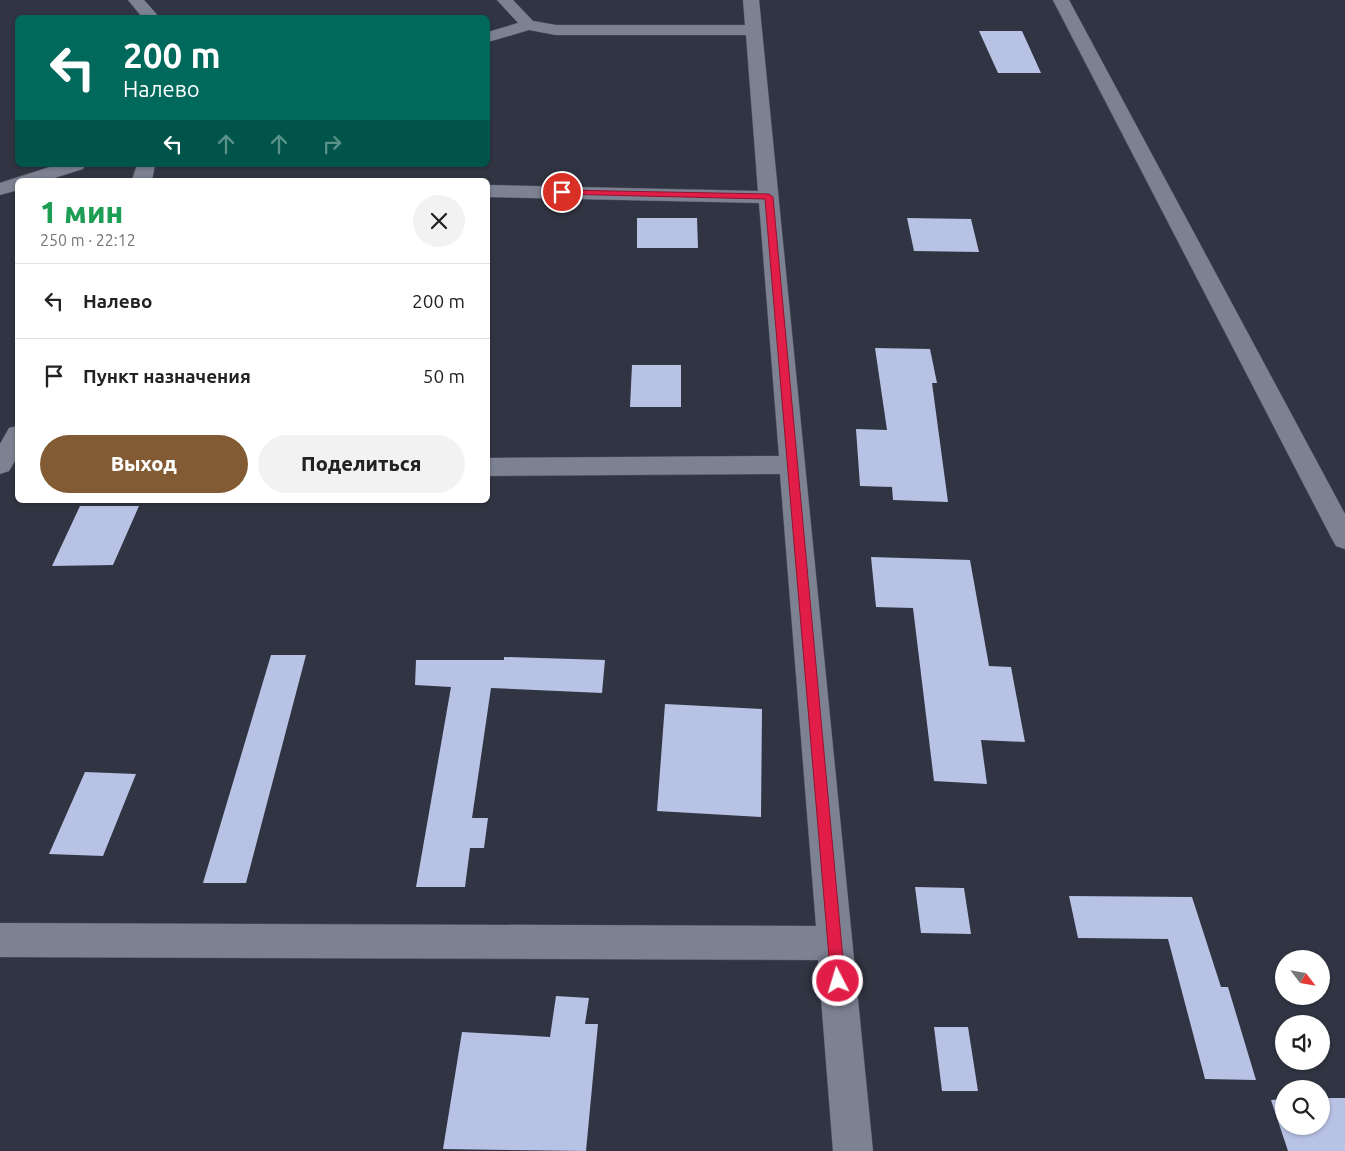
<!DOCTYPE html>
<html lang="ru">
<head>
<meta charset="utf-8">
<style>
  :root { --surface:#fff; --page:#f2f2f2; --text:#222; --muted:#767676; --line:#e0e0e0; --accent:#825b34 }
  body { margin:0; font-family:Ubuntu,sans-serif; background:var(--page); color:var(--text); height:100vh; display:flex; flex-direction:column; font-size:19px; white-space:nowrap }
  * { box-sizing:border-box; margin:0 }
  p { font-size:16px; color:var(--muted) }
  .icon { flex:none; width:28px; height:28px; fill:none; stroke:currentColor; stroke-width:2; stroke-linecap:round; stroke-linejoin:round }
  .map { position:relative; flex:1; overflow:hidden }
  .side { position:absolute; left:15px; top:178px; width:475px; height:325px; display:flex; flex-direction:column; background:var(--surface); border-radius:8px; box-shadow:0 1px 4px #0004 }
  .side>* { flex:none }
  .guide { position:absolute; left:15px; top:15px; width:475px; height:152px; border-radius:8px; box-shadow:0 1px 4px #0004; background:#00695c; color:#fff; overflow:hidden }
  .needle { width:32px; rotate:121deg }
  .fabs { position:absolute; left:1275px; top:950px; display:grid; gap:10px }
  .fabs a { display:grid; place-items:center; width:55px; height:55px; border-radius:50%; background:var(--surface); box-shadow:0 1px 4px #0004; font-size:25px }
  .pin { position:absolute; display:grid; place-items:center; width:42px; height:42px; color:#fff; margin:-21px; border:2px solid #fff; border-radius:50%; box-shadow:0 1px 5px #0007 }
  .me { position:absolute; width:55px; margin:-28px; rotate:355deg; stroke-linejoin:round; filter:drop-shadow(0 0 4px #0008) }
  .turn { display:flex; align-items:center; gap:18px; height:105px; padding:0 25px; font-size:22px }
  .turn .icon { width:65px; height:65px; stroke-width:2.5 }
  .turn b { display:block; font-size:35px; line-height:42px }
  .lanes { display:flex; align-items:center; height:48px; padding:0 25px; background:#0003; justify-content:center; gap:25px; direction:ltr }
  .lanes .off { opacity:.35 }
  .round { display:grid; place-items:center; flex:none; width:52px; height:52px; border-radius:26px; background:var(--page) }
  .head { display:flex; align-items:center; justify-content:space-between; height:85px; padding:0 25px }
  h1 { font-size:30px; font-weight:800; line-height:38px; color:#1e9e55 }
  .cta { display:flex; gap:10px; margin-top:auto; padding:10px 25px }
  .cta a { flex:1; height:58px; border-radius:30px; background:var(--accent); color:#fff; font-size:20px; font-weight:800; line-height:58px; text-align:center }
  .cta a+a { background:var(--page); color:var(--text) }
  ul { padding:0; list-style:none }
  li { display:flex; align-items:center; gap:15px; height:75px; padding:0 25px; border-top:1px solid var(--line) }
  li div { flex:1 }
  li b { display:block; font-size:19px }
  li em { font-style:normal }
  .map>svg:first-child { display:block }
  .building { fill:#b8c2e5 }
  .lines { fill:none; stroke-linecap:round; stroke-linejoin:round }
  .minor-casing { stroke:#505360; stroke-width:1 }
  .minor { fill:#7d8293; fill-rule:evenodd }
  .route { fill:#e11d48; stroke:#92132f }
</style>
</head>
<body>
<div class="map">
<svg width="1345" height="1151" viewBox="0 0 1345 1151">
  <rect width="100%" height="100%" fill="#313543"/>
  <path class="building" d="M979 31H1022L1041 73H998Z
    M637 218H697L698 248H637Z
    M907 218 971 219 979 252 914 251Z
    M875 348 930 349 937 383H932L948 502 893 500 892 487 860 486 856 429 887 430Z
    M632 365H681V407H630Z
    M80 506H139L113 565 52 566Z
    M871 557 970 560 989 666 1011 667 1025 742 981 740 987 784 934 781 913 608 876 607Z
    M271 655H306L246 883H203Z
    M504 657 605 660 602 693 491 688 472 818H488L484 848H470L465 887H416L451 687 415 685 416 660H504Z
    M665 704 762 709 761 817 657 811Z
    M85 772 136 774 103 856 49 854Z
    M915 887 964 888 971 934 921 933Z
    M1069 896 1192 897 1221 987H1228L1256 1080 1205 1079 1168 939 1078 938Z
    M556 996 589 998 585 1024H598L586 1151 443 1149 462 1032 550 1037Z
    M934 1027H968L978 1091H942Z
    M1321 1098H1345V1151H1288L1271 1100 1284 1099V1126H1321Z"/>
  <g class="lines">
    <g class="minor-casing">
      <path id="minor" d="M128 0H144L160 18H143Z
        M497 0H513L533 21 556 25H745L743 0H759L873 1151H833L818 960 0 957V923L816 926 780 474 488 476V458L779 456 759 203 488 197V185L758 191 746 35H556L529 30 488 42V32L518 23Z
        M1053 0H1069L1345 514V549L1336 546 1332 539Z
        M56 165H85L83 169 48 180H18V190L0 195V183Z
        M137 165H155L152 180H132Z
        M18 426V456L9 471 0 474V444L9 428Z"/>
    </g>
    <use href="#minor" class="minor"/>
  </g>
  <path class="route" d="M562 190 769 194 773 197 845 981 843 986 838 988 833 986 831 981 765 199 560 194 558 192Z"/>
</svg>
<div class="fabs">
<a><svg class="needle" viewBox="-14 -14 28 28"><path d="M0-13l5 13h-10z" fill="#e53935"/><path d="M0 13l5-13h-10z" fill="#767676"/></svg></a>
<a><svg class="icon" aria-label="sound" viewBox="0 0 24 24"><path d="M4 9h4l5-4v14l-5-4H4zM17 9q2 3 0 6"/></svg></a>
<a><svg class="icon" aria-label="search" viewBox="0 0 24 24"><circle cx="10" cy="10" r="6"/><path d="M15 15l6 6"/></svg></a>
</div>
<div class="pin" style="left:562px;top:192px;background:#d93025"><svg class="icon" aria-label="arrive" viewBox="0 0 24 24"><path d="M6 21V4h12l-3 4 3 4H6"/></svg></div>
<svg class="me" style="left:838px;top:981px" viewBox="-20 -20 40 40"><circle r="17" fill="#e11d48" stroke="#fff" stroke-width="3"/><path d="M0-11L8 9 0 5-8 9z" fill="#fff"/></svg>
<div class="guide">
<div class="turn"><svg class="icon" aria-label="left" viewBox="0 0 24 24"><path d="M17 20v-9H6M10 6l-5 5 5 5"/></svg><div><b>200 m</b>Налево</div></div>
<div class="lanes"><svg class="icon" aria-label="left" viewBox="0 0 24 24"><path d="M17 20v-9H6M10 6l-5 5 5 5"/></svg><svg class="icon off" aria-label="ahead" viewBox="0 0 24 24"><path d="M12 20V5M6 11l6-6 6 6"/></svg><svg class="icon off" aria-label="ahead" viewBox="0 0 24 24"><path d="M12 20V5M6 11l6-6 6 6"/></svg><svg class="icon off" aria-label="right" viewBox="0 0 24 24"><path d="M7 20v-9h11M14 6l5 5-5 5"/></svg></div>
</div>
<section class="side">
<div class="head"><div><h1>1 мин</h1><p>250 m · 22:12</p></div><a class="round"><svg class="icon" aria-label="close" viewBox="0 0 24 24"><path d="M6 6l12 12M18 6L6 18"/></svg></a></div>
<ul>
<li><svg class="icon" aria-label="left" viewBox="0 0 24 24"><path d="M17 20v-9H6M10 6l-5 5 5 5"/></svg><div><b>Налево</b></div><em>200 m</em></li>
<li><svg class="icon" aria-label="arrive" viewBox="0 0 24 24"><path d="M6 21V4h12l-3 4 3 4H6"/></svg><div><b>Пункт назначения</b></div><em>50 m</em></li>
</ul>
<div class="cta"><a>Выход</a><a>Поделиться</a></div>
</section>
</div>
</body>
</html>
